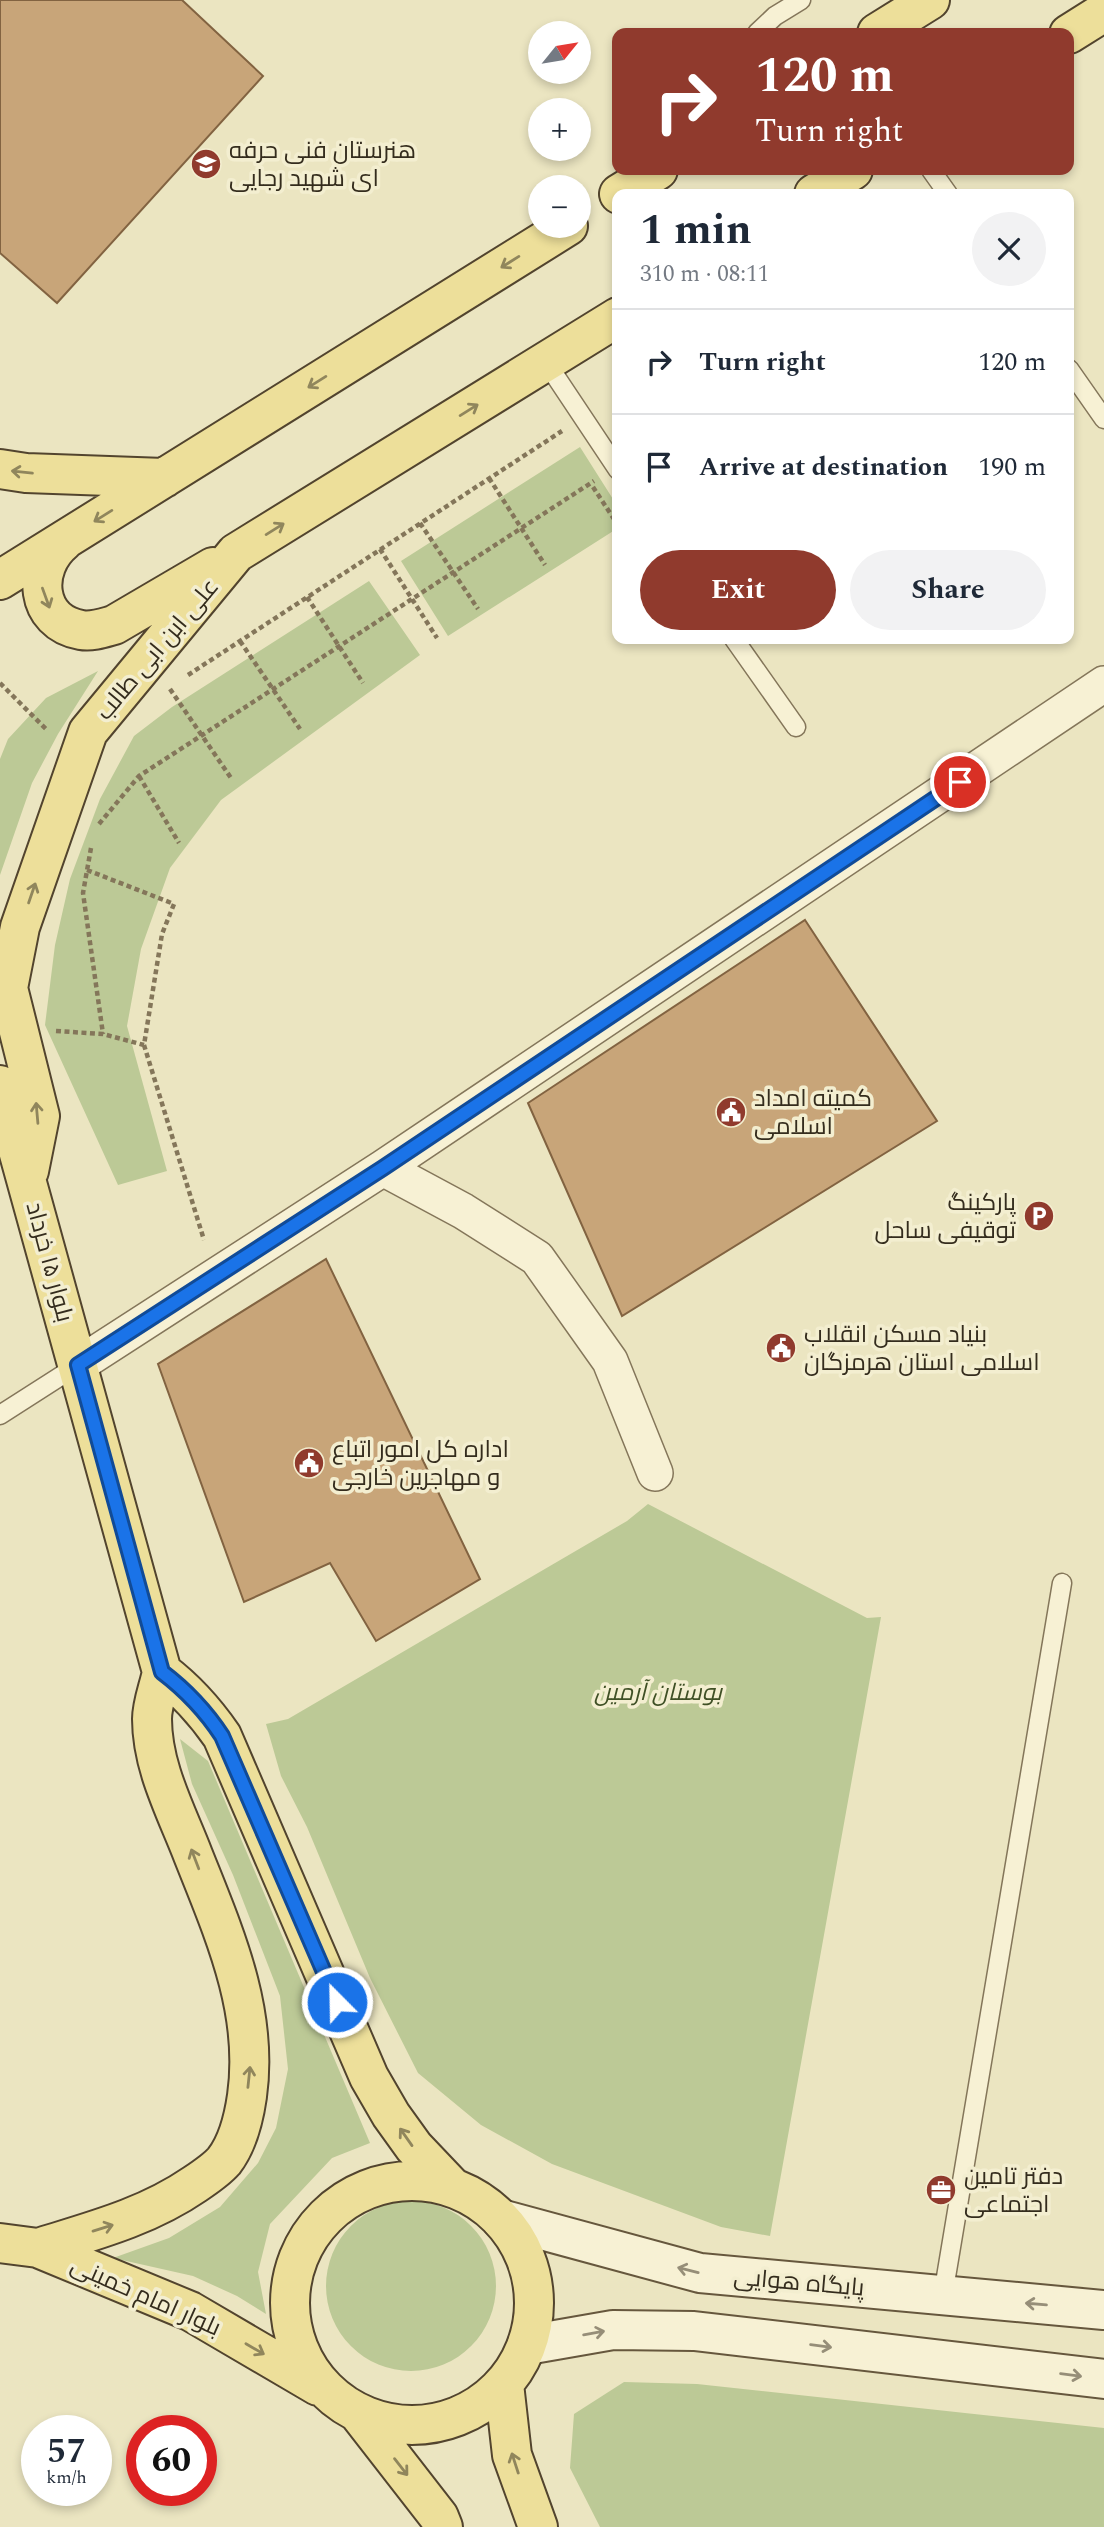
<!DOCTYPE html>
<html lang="en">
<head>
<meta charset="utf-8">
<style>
  :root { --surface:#fff; --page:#f2f2f3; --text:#1f2937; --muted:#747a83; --line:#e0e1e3; --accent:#903a2d }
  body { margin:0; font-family:Spectral,Cairo,serif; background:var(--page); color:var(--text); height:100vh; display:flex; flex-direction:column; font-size:26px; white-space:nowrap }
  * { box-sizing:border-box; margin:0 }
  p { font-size:23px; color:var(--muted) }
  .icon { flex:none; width:38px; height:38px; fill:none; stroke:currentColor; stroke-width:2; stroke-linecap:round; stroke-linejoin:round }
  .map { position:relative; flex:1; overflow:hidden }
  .sheet { position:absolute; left:612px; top:189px; width:462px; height:455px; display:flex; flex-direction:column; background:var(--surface); border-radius:14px; box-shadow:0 4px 10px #0003 }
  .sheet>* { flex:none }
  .top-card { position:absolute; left:612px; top:28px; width:462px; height:147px; border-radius:14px; box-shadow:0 4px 10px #0003; background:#903a2d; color:#fff; overflow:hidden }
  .needle { width:46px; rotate:60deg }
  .controls { position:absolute; left:528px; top:21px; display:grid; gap:14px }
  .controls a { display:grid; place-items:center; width:63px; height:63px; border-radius:50%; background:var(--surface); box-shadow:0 4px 10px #0003; font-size:35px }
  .speed { position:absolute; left:21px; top:2415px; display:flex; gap:14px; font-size:35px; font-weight:700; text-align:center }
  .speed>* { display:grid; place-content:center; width:91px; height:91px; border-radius:50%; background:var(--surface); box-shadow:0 4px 10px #0003; line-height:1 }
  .speed small { font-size:18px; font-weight:400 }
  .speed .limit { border:10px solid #d22; background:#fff; color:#111 }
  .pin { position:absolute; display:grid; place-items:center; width:60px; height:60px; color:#fff; margin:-30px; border:4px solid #fff; border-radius:50%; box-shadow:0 2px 7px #0007 }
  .me { position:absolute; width:77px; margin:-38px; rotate:337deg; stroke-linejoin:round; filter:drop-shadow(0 0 5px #0008) }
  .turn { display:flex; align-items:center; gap:24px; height:147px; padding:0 28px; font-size:32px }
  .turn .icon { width:91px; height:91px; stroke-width:2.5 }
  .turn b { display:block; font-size:49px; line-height:60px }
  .round { display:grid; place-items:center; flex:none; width:74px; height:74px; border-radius:37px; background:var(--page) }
  .overview { display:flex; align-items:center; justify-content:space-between; height:119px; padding:0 28px }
  h1 { font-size:42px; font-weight:700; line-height:52px }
  .primary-button { display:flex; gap:14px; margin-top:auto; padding:14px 28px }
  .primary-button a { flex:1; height:80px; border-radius:42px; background:var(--accent); color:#fff; font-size:28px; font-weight:700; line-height:80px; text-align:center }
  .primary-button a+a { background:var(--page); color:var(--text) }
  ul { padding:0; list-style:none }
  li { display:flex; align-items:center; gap:21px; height:105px; padding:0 28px; border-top:2px solid var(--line) }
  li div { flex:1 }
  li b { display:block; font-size:26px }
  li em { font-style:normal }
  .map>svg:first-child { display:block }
  .green { fill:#bcc996 }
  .building { fill:#c8a579; stroke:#826341; stroke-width:2 }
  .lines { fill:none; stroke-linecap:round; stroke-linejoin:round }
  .service-casing { stroke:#84765a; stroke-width:21 }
  .minor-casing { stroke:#84765a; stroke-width:38 }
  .secondary-casing { stroke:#66573d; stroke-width:42 }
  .primary-casing { stroke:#52442e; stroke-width:42 }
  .path { stroke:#84765a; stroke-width:4.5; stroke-dasharray:5 3.5; stroke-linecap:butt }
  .service { stroke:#f7f1d4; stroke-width:18 }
  .minor { stroke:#f7f1d4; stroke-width:35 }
  .secondary { stroke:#f7f1d4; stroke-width:38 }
  .primary { stroke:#eddf9a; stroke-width:38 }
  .oneway { stroke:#90865c }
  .oneway2 { stroke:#968e78 }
  .route-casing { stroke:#114b97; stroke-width:18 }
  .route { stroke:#1a73e8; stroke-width:12 }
  .labels { text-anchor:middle; stroke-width:7; stroke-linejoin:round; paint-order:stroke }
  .poi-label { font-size:24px; fill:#342c1d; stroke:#f3eed0; text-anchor:start }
  .street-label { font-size:24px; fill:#342c1d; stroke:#f3eed0 }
  .park-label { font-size:24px; font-style:italic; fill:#3f5025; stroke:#f3eed0 }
</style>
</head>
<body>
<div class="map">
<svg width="1104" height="2527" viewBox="0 0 1104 2527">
  <rect width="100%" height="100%" fill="#ebe5c1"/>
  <path class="green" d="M580 447 618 507V528L448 636 401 561Z
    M369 581 420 655 221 800 170 868 141 949 127 1026 167 1171 118 1185 45 1025 55 945 70 879 100 799 134 736 172 707Z
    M98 671 58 734 32 783 0 875V759L8 739 46 698Z
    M648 1504 867 1618 881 1617 770 2236 721 2227 552 2164 481 2125 418 2073 370 1978 307 1827 281 1776 266 1724 288 1719 627 1521Z
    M180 1739 208 1761 370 2143 332 2158 270 2224 258 2272 266 2314 237 2296 193 2276 113 2258 169 2238 220 2207 258 2163 276 2128 288 2069 280 1996 233 1875 192 1784Z
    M326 2286a85 85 0 1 1 170 0a85 85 0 1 1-170 0Z
    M624 2382 697 2384 1104 2428V2527H600L570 2468 574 2414Z"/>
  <path class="building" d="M0 0H182L263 76 57 303 0 253Z
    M805 920 937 1121 622 1316 528 1103Z
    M326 1259 480 1579 376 1641 330 1563 244 1602 158 1364Z"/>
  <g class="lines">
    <g class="service-casing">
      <path id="service" d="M757 33 775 16 801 0
        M931 170 948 194
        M546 362 618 470
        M1069 369 1104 419
        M734 639 796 727
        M0 1415 78 1365
        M943 2295 1062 1583"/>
    </g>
    <g class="minor-casing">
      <path id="minor" d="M383 1168 463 1211 537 1258 610 1361 655 1473
        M78 1365 383 1168 1104 684"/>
    </g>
    <g class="secondary-casing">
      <path id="secondary" d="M501 2219 700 2273 1104 2310
        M527 2345 613 2330 694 2331 1104 2379"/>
    </g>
    <g class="primary-casing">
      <path id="primary" d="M877 33 930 0
        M1069 34 1104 12
        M619 194 658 170
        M814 194 853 170
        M0 469 26 473 164 478
        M64 541C31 568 35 622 81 630 92 632 103 628 114 625L213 567
        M0 580 568 226
        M0 1085 162 1672C187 1691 204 1710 222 1736L369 2077 391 2115 414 2147 452 2187
        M29 1171 40 1116 8 988 20 927 88 732 236 553 618 317
        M290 2303a122 122 0 1 1 244 0a122 122 0 1 1-244 0Z
        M0 2243 38 2248 190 2311 318 2386
        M38 2248C93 2231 147 2217 195 2184 204 2178 217 2169 224 2161 238 2143 244 2117 247 2096 259 2011 224 1933 193 1855 176 1811 152 1767 152 1719 152 1704 159 1687 162 1672
        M504 2384 512 2455 538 2527
        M359 2414 439 2517 443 2527"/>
    </g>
    <path class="path" d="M489 478 545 565
      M593 487 614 519
      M420 523 478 609
      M380 549 437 638
      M307 597 363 683
      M240 641 300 729
      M188 675 562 431
      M0 683 48 731
      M170 689 231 778
      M139 776 179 843
      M99 824 139 776 594 481
      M91 848 83 893 103 1034
      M87 870 174 904 162 934 144 1045 204 1240
      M56 1031 103 1034 144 1045"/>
    <use href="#service" class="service"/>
    <use href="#minor" class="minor"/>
    <use href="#secondary" class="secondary"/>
    <use href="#primary" class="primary"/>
  </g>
  <defs><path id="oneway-shaft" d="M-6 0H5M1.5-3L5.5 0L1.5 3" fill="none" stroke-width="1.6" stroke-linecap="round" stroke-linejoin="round" transform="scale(1.75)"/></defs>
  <g class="oneway">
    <use href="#oneway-shaft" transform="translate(510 262) rotate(148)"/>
    <use href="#oneway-shaft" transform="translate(317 382) rotate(148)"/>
    <use href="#oneway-shaft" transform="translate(469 410) rotate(-32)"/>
    <use href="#oneway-shaft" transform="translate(22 472) rotate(-174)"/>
    <use href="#oneway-shaft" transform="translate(103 516) rotate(148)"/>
    <use href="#oneway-shaft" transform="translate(275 529) rotate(-32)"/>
    <use href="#oneway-shaft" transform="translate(46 598) rotate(70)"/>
    <use href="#oneway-shaft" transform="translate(32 893) rotate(-71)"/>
    <use href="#oneway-shaft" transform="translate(37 1113) rotate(-95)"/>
    <use href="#oneway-shaft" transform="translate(195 1859) rotate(-111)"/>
    <use href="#oneway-shaft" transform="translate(249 2077) rotate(-84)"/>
    <use href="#oneway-shaft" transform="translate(406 2137) rotate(-125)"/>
    <use href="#oneway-shaft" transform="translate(103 2228) rotate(-17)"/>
    <use href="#oneway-shaft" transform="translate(255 2349) rotate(30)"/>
    <use href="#oneway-shaft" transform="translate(515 2463) rotate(-108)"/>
    <use href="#oneway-shaft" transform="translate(401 2467) rotate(52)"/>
  </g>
  <g class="oneway2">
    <use href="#oneway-shaft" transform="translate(688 2270) rotate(-166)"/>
    <use href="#oneway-shaft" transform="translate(1036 2304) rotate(-175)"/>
    <use href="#oneway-shaft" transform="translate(594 2333) rotate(-10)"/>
    <use href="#oneway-shaft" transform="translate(821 2346) rotate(7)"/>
    <use href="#oneway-shaft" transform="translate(1071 2375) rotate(7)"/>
  </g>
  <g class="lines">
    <g class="route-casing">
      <path id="route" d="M337 2002 222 1736C205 1710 187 1691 162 1672L78 1365 383 1168 960 782"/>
    </g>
    <use href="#route" class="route"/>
  </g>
  <defs>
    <g id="school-disc" transform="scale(1.575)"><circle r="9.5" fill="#903a2d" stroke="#f3eed0"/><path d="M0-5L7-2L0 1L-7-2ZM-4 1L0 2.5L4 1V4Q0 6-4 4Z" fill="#fff"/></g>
    <g id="civic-disc" transform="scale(1.575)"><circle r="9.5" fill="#903a2d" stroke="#f3eed0"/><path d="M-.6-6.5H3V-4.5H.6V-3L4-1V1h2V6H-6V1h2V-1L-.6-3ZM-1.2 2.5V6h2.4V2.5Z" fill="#fff"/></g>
    <g id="parking-disc" transform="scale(1.575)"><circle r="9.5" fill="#903a2d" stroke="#f3eed0"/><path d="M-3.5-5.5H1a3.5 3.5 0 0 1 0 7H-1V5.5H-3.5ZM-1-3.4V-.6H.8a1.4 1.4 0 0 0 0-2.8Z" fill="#fff"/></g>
    <g id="office-disc" transform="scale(1.575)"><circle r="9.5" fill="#903a2d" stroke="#f3eed0"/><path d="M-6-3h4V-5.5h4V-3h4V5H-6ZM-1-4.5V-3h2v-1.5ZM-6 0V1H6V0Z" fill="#fff"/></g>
  </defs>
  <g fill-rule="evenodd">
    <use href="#school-disc" x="206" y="164"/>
    <use href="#civic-disc" x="731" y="1112"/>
    <use href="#parking-disc" x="1039" y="1216"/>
    <use href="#civic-disc" x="781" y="1348"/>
    <use href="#civic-disc" x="309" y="1463"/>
    <use href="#office-disc" x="941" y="2190"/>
  </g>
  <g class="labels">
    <g class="poi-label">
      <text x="229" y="158">هنرستان فنی حرفه<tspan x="229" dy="28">ای شهید رجایی</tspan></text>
      <text x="754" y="1106">کمیته امداد<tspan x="754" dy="28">اسلامی</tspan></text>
      <text x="1016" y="1210" text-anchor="end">پارکینگ<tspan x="1016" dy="28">توقیفی ساحل</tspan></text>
      <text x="804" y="1342">بنیاد مسکن انقلاب<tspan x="804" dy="28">اسلامی استان هرمزگان</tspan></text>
      <text x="332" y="1457">اداره کل امور اتباع<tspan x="332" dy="28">و مهاجرین خارجی</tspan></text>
      <text x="964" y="2184">دفتر تامین<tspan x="964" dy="28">اجتماعی</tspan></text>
    </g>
    <g class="street-label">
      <text transform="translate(157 649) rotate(-50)" y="8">علی ابن ابی طالب</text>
      <text transform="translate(50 1262) rotate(75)" y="8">بلوار ۱۵ خرداد</text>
      <text transform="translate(799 2282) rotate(5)" y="8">پایگاه هوایی</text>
      <text transform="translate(146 2296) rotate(24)" y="8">بلوار امام خمینی</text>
    </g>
    <g class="park-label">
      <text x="658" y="1700">بوستان آرمین</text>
    </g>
  </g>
</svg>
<div class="controls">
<a><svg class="needle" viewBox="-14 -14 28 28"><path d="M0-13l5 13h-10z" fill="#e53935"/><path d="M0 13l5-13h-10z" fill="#747a83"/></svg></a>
<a>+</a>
<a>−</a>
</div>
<div class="speed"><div>57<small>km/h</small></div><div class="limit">60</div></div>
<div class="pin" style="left:960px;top:782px;background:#d93025"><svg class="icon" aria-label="arrive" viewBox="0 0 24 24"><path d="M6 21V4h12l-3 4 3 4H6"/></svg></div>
<svg class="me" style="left:337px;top:2002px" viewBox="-20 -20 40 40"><circle r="17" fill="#1a73e8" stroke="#fff" stroke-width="3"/><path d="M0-11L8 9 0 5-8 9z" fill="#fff"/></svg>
<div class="top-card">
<div class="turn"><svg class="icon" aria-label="right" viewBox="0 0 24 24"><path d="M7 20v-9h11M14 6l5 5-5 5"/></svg><div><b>120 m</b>Turn right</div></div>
</div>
<section class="sheet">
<div class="overview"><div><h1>1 min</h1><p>310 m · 08:11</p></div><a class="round"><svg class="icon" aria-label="close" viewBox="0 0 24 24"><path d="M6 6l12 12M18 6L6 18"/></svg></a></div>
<ul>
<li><svg class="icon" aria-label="right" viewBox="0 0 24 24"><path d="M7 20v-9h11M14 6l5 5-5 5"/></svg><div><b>Turn right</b></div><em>120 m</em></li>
<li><svg class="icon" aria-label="arrive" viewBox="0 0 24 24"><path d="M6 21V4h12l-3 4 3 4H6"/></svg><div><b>Arrive at destination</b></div><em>190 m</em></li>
</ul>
<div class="primary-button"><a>Exit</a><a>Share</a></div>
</section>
</div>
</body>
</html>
